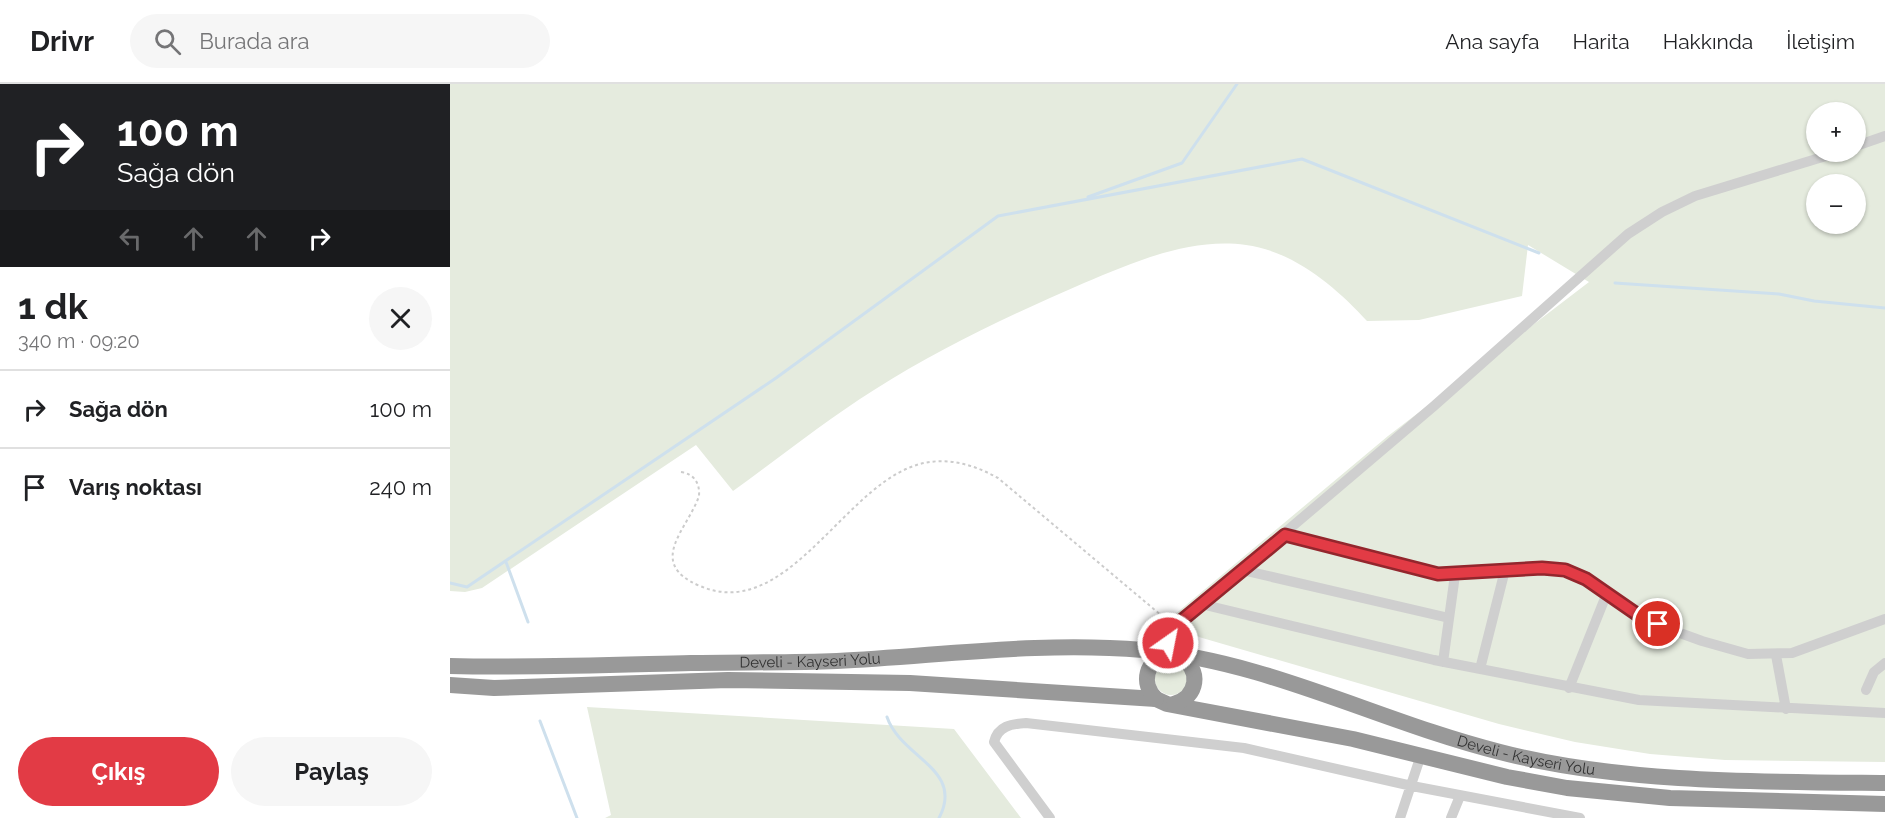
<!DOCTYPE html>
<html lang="tr">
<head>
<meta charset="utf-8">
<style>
  :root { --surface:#fff; --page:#f6f6f6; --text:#202124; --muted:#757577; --line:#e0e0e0; --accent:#e23b45 }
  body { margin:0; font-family:Raleway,sans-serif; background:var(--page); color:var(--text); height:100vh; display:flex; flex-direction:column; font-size:22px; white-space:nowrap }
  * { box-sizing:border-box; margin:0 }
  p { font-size:20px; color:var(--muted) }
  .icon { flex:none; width:33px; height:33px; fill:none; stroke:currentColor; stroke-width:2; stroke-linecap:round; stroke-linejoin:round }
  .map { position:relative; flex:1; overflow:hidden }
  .sheet { display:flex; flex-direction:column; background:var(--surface); width:450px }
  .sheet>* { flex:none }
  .top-card { background:#202124; color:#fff; overflow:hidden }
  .tools { position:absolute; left:1356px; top:18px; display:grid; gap:12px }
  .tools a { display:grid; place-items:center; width:60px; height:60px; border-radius:50%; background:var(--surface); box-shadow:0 2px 4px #0004; font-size:30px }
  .pin { position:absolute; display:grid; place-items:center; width:51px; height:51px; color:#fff; margin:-26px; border:3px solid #fff; border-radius:50%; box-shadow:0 2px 6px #0007 }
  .me { position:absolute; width:66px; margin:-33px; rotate:33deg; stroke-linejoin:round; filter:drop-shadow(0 0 4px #0008) }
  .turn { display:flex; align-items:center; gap:21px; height:126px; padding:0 18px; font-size:27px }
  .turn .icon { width:78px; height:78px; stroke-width:2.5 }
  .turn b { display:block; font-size:42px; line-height:51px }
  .lanes { display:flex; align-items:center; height:57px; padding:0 18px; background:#0003; justify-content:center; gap:30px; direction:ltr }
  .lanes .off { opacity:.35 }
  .round { display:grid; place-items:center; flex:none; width:63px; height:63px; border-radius:32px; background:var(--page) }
  .head { display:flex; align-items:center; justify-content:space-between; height:102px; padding:0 18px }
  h1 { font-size:36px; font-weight:700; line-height:45px }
  .action { display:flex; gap:12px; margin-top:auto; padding:12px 18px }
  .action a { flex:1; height:69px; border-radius:36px; background:var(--accent); color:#fff; font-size:24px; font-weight:700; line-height:69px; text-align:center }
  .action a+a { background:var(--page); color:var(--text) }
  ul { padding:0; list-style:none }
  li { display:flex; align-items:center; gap:18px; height:78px; padding:0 18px; border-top:2px solid var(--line) }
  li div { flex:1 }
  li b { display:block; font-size:22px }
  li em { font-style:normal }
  header { display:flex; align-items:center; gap:36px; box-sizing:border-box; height:84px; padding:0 30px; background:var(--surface); border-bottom:2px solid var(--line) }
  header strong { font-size:28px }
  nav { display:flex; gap:33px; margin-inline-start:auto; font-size:21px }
  .search { width:420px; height:54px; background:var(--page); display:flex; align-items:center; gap:15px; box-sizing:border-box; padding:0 21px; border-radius:33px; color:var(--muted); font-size:22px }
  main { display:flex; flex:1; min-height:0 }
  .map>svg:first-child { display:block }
  .green { fill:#e5ebde; fill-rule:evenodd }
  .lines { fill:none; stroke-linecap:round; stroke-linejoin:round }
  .stream { stroke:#cee0ed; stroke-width:3 }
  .path { stroke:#ccc; stroke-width:2; stroke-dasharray:3 3; stroke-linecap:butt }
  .minor { stroke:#cfcfcf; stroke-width:10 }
  .highway { stroke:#999; stroke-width:16 }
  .route-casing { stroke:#93262d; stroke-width:15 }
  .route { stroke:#e23b45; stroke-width:10 }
  .labels { text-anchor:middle; stroke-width:6; stroke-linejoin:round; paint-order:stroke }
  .street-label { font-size:15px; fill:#323232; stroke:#fff }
</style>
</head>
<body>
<header>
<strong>Drivr</strong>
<div class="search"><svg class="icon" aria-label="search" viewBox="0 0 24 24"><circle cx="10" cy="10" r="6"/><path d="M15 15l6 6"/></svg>Burada ara</div>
<nav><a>Ana sayfa</a><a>Harita</a><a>Hakkında</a><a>İletişim</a></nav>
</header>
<main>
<section class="sheet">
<div class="top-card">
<div class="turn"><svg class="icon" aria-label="right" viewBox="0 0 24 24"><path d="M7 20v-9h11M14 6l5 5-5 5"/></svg><div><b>100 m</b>Sağa dön</div></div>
<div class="lanes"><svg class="icon off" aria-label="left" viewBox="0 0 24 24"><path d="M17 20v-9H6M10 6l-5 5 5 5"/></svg><svg class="icon off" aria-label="ahead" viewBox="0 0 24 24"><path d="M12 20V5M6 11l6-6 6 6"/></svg><svg class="icon off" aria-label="ahead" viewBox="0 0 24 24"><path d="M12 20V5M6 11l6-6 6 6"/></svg><svg class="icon" aria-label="right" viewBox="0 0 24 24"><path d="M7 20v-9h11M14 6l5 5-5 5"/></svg></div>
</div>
<div class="head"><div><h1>1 dk</h1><p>340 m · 09:20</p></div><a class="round"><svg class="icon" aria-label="close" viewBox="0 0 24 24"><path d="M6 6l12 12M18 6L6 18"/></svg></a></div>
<ul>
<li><svg class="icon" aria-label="right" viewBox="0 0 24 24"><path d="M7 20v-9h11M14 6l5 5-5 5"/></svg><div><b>Sağa dön</b></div><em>100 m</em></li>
<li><svg class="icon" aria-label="arrive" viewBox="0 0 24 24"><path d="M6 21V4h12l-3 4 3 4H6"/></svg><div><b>Varış noktası</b></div><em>240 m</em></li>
</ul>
<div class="action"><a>Çıkış</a><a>Paylaş</a></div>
</section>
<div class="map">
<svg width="1435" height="734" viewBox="0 0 1435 734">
  <rect width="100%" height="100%" fill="#fff"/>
  <path class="green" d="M0 0H1435V678L1275 676 1200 670 1125 658 1049 640 711 542 938 352 1139 198 1078 161 1072 212 969 236 917 237C886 203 843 167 796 161 741 153 684 178 634 199 562 230 490 264 424 306 375 337 330 373 283 407L246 361 32 504 15 508 0 507ZM1366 28H1406V68H1366ZM1366 100H1406V140H1366Z
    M705 595a16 16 0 1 1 32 0a16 16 0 1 1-32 0Z
    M137 623 504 645 571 734H155L161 731Z"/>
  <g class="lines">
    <path class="stream" d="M638 113 732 79 787 0
      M1165 199 1329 210 1364 217 1435 224
      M56 478 78 538
      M0 499 17 503 326 294 548 132 852 75 1089 169
      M437 633C451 674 515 685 489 734
      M90 637 127 734"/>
    <path class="path" d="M231 388C244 390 250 399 249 412 238 445 195 479 250 502 334 538 390 410 461 383 491 371 521 379 548 394L718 537"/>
    <path class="minor" d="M1406 62 1435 52
      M835 451 988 490 1092 484 1115 486 1136 495 1188 531 1208 541 1252 557 1298 570 1342 569 1435 535
      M792 486 999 534
      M751 520 984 576 1189 616 1435 629
      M724 571C716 561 717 552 725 542L984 322 1178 150 1212 128 1245 112 1389 68
      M1326 571 1336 625
      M993 578 1005 491
      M1030 585 1055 486
      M1119 604 1157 509
      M1416 606 1424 588 1435 579
      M600 734 544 658C548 642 561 640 576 639L794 664 962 702 1130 734
      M950 734 971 671
      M1001 734 1010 712"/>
    <g class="highway">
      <path id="s1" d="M0 582C81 584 160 581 241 579 290 578 338 579 387 577 490 572 589 557 693 566 818 577 930 638 1050 668 1169 699 1312 698 1435 699"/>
      <path d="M0 601 44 604 278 596 460 599 706 615 717 620 903 655 1057 693 1117 704 1220 714 1435 720"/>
      <path d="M706 615C690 599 696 576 718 571"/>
      <path d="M724 620C748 613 752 585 730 573"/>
    </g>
  </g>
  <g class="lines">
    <g class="route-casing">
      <path id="route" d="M718 559 725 542 835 451 988 490 1092 484 1115 486 1136 495 1188 531 1208 540"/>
    </g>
    <use href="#route" class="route"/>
  </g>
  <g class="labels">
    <g class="street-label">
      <text dy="5" stroke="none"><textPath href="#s1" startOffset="360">Develi - Kayseri Yolu</textPath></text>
      <text dy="5" stroke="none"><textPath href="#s1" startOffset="1092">Develi - Kayseri Yolu</textPath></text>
    </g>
  </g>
</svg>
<div class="tools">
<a>+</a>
<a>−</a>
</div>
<div class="pin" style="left:1208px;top:540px;background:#d93025"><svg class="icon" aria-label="arrive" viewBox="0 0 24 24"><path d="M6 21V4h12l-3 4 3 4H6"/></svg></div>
<svg class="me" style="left:718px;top:559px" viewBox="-20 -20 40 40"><circle r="17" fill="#e23b45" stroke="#fff" stroke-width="3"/><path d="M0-11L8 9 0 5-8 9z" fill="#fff"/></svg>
</div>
</main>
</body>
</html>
